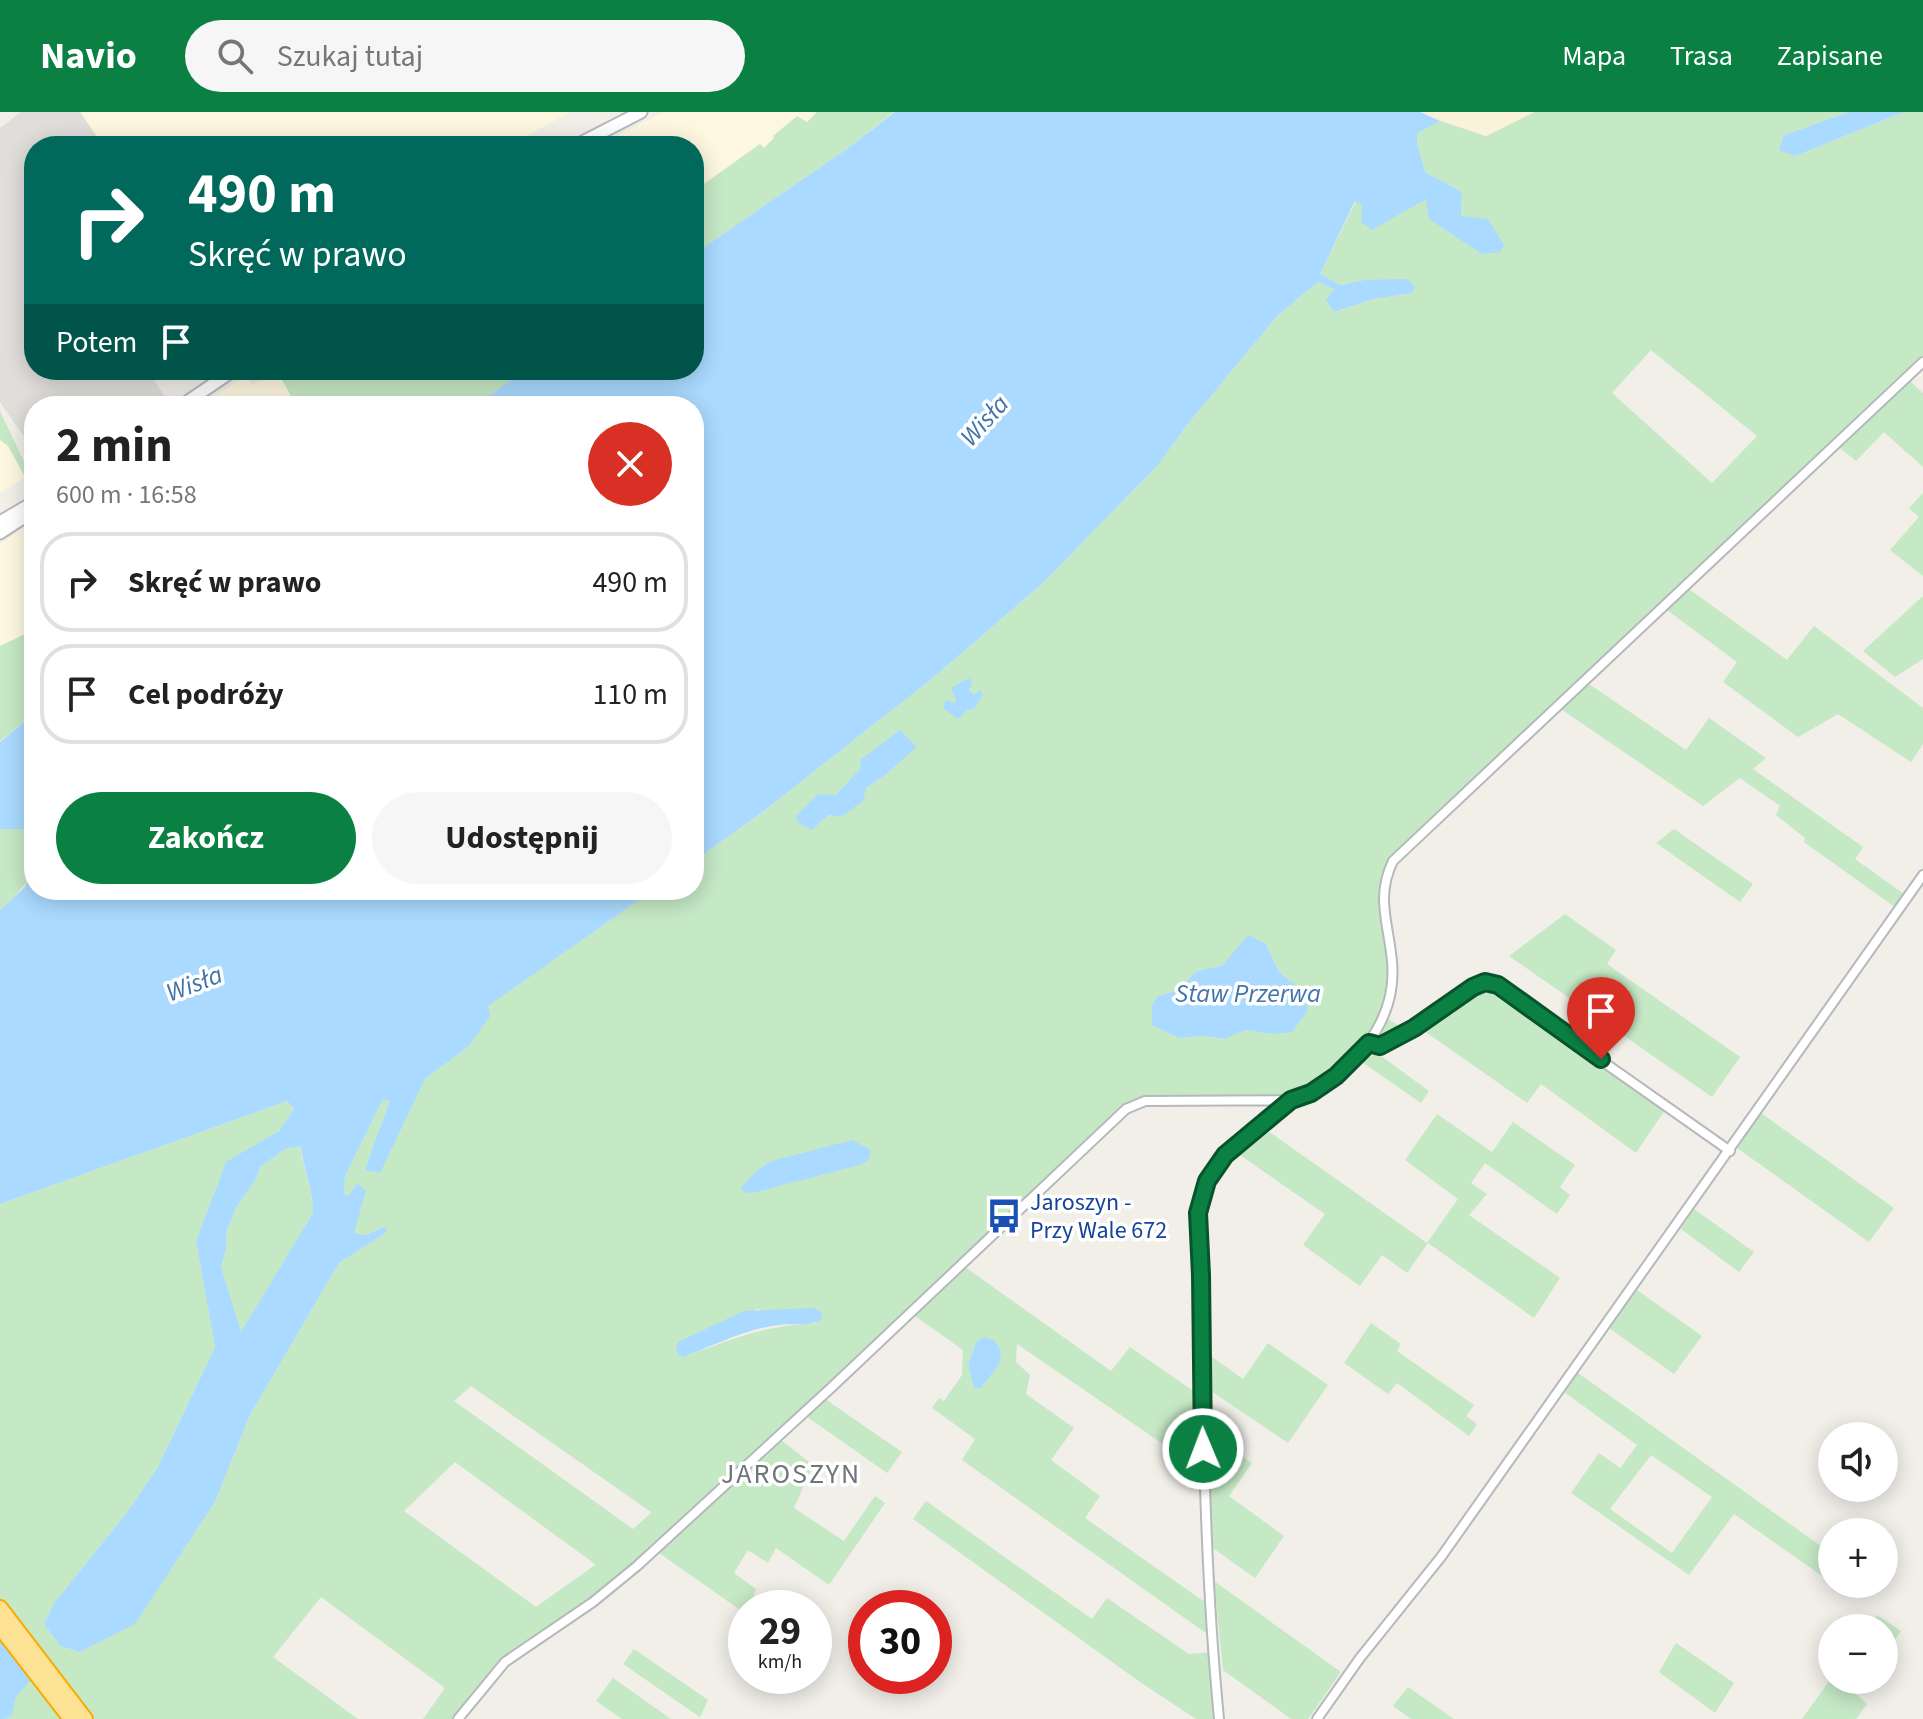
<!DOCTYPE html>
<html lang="pl">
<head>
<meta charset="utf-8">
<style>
  :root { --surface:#fff; --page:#f6f6f6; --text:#222; --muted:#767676; --line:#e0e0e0; --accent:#0b8043 }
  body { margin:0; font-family:"Source Sans 3",sans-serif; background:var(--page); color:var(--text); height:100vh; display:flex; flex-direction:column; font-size:30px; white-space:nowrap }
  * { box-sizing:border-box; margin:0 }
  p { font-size:26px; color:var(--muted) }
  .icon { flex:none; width:44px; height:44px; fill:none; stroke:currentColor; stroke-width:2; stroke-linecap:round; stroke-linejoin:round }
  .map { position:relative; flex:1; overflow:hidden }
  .side { position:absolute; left:24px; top:284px; width:680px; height:504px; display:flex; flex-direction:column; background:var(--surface); border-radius:32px; box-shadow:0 4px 20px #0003 }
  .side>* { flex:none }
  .top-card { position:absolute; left:24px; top:24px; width:680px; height:244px; border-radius:32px; box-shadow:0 4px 20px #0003; background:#00695c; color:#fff; overflow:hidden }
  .tools { position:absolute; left:1818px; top:1310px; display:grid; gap:16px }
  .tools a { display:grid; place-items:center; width:80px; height:80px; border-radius:50%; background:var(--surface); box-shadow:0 4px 20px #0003; font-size:40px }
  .speed { position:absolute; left:728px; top:1478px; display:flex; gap:16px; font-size:40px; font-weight:700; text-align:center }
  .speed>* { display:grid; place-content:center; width:104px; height:104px; border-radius:50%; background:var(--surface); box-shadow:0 4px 20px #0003; line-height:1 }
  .speed small { font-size:20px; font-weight:400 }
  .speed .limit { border:12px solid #d22; background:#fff; color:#111 }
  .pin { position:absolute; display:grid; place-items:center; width:68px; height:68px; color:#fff; margin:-82px -34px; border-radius:50% 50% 50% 0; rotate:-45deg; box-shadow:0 0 8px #0007 }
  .pin .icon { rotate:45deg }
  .me { position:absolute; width:88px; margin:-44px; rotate:359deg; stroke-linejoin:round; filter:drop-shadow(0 0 6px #0008) }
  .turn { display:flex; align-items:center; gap:28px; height:168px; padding:0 32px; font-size:36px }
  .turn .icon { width:104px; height:104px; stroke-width:2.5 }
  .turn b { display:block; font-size:56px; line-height:68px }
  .then { display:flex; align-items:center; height:76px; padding:0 32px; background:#0003; gap:16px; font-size:30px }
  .round { display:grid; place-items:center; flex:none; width:84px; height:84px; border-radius:42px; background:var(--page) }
  .headline { display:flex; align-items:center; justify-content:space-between; height:136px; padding:0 32px }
  h1 { font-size:48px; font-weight:700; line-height:60px }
  .action { display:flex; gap:16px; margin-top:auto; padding:16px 32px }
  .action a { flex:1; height:92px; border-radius:48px; background:var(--accent); color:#fff; font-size:32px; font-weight:700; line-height:92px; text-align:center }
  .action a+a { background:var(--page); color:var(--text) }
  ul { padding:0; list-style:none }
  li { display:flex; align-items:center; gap:24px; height:100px; margin:0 16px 12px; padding:0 16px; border:4px solid var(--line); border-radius:32px }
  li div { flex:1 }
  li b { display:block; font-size:30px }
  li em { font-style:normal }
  header { display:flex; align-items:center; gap:48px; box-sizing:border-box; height:112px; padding:0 40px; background:var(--accent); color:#fff }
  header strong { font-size:38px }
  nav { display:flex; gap:44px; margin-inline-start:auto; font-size:28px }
  .search { width:560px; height:72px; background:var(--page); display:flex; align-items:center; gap:20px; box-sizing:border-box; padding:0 28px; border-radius:44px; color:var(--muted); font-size:30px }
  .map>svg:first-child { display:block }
  .commercial { fill:#fef7e0 }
  .industrial { fill:#e0deda }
  .green { fill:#c5e8c5; fill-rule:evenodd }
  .sand { fill:#fbf3d9 }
  .water { fill:#aadaff; fill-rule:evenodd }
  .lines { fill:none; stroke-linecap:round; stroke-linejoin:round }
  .street-casing { stroke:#b5b8bc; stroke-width:12 }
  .secondary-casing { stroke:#b6babf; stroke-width:15 }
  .highway-casing { stroke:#f9ab00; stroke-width:18 }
  .street { stroke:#fff; stroke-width:8 }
  .secondary { stroke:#fff; stroke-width:11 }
  .highway { stroke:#fde293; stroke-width:14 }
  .route-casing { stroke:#07532c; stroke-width:20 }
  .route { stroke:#0b8043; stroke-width:14 }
  .labels { text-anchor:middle; stroke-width:7; stroke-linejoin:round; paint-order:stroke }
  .transit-label { font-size:24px; fill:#164399; stroke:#fff; text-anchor:start }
  .water-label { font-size:26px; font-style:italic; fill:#4174aa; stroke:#fff }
  .quarter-label { font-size:28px; letter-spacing:2px; fill:#70757a; stroke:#fff }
</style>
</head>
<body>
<header>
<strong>Navio</strong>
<div class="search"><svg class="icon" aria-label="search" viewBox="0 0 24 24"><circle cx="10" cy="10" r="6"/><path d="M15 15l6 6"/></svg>Szukaj tutaj</div>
<nav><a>Mapa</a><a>Trasa</a><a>Zapisane</a></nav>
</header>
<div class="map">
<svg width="1923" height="1607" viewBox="0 0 1923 1607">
  <rect width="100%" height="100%" fill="#f1efe8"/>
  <path class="commercial" d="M80 0H570L509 34H103Z
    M664 0H817L807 11 774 26 763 36 760 33 694 79V34H597Z
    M277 259 291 284 305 294H201L245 263 252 273Z
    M0 299 30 362 0 381Z
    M34 408V518L0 534V432Z"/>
  <path class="industrial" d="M21 0H80L103 34H34V258H147L166 286 154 294H34V339L0 290V16Z"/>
  <path class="green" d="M817 0H894L844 39 694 142V79L760 32 764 36 774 26 773 24 797 4 807 10Z
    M1534 0H1849L1784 23 1795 44 1904 0H1923V245L1389 747C1366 787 1387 818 1388 860 1388 917 1342 964 1292 983L1144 986 1132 989 1120 996 844 1259 635 1451 576 1497 499 1550 453 1607H423L445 1576 321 1485 273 1545 358 1607H6L12 1602 16 1585 0 1526V1092L287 989 294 997 279 1019 226 1051 196 1129 215 1235 158 1355 125 1403 54 1491 44 1512 60 1534 80 1540 135 1511 215 1390 250 1303 339 1151 387 1120 384 1114 366 1123 353 1121 348 1084 344 1082 345 1064 382 989 390 988 366 1057 379 1061 425 967 468 935 487 894 653 778H694V749L759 703 929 569 1044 470 1158 353 1187 313 1278 203 1318 170 1334 177 1335 200 1374 187 1412 181 1364 168 1340 173 1320 162 1356 89 1362 93 1426 87 1461 104 1462 80 1425 60 1417 30V20L1440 9 1486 24ZM1651 238 1757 324 1712 371 1612 281ZM972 571 969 577 974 582 958 607 946 589 955 591ZM900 619 916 635 884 664 866 676 841 705 828 703 836 683ZM1266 832 1279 860 1302 879 1272 922 1246 918 1225 927 1204 924 1179 926 1152 913V893L1158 884 1179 878 1195 860 1223 853ZM757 1197 817 1211C763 1214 734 1226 684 1245ZM471 1274 651 1400V1401L633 1417 454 1289ZM455 1350 595 1452V1453L536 1495 404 1399Z
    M280 258H327L330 266 351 258H524L476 294H305L291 284 277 259Z
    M1910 269 1923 281V355L1884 320 1856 349 1840 336Z
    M0 299 30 362 25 365 8 334 0 328Z
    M1923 381V464L1890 438 1919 405 1909 396Z
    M1689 477 1787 548 1814 514 1923 596V632L1911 650 1838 602 1798 625 1723 570 1737 550 1667 498Z
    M1923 484V547L1895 565 1863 539Z
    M34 518V602L0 629V534Z
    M1589 572 1686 638 1709 606 1766 646 1753 657 1863 735 1855 747 1904 782 1895 795 1804 730 1805 726 1776 703 1780 694 1740 666 1703 694 1561 597Z
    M3 716 26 717C41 759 31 769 0 798V717Z
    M1674 717 1753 772 1740 790 1656 731Z
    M1565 802 1616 838 1607 852 1740 945 1712 985 1509 844Z
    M1479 876H1495L1665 998 1636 1041 1541 972 1527 991 1420 916Z
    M1388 907 1404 917 1382 930 1379 929 1377 926Z
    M1377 941 1429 979 1421 991 1362 950Z
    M1761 1001 1894 1096 1869 1130 1737 1036Z
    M1437 1002 1492 1040 1513 1010 1575 1053 1560 1075 1570 1083 1557 1102 1485 1051 1471 1071 1487 1082 1469 1103 1560 1166 1534 1206 1428 1131 1407 1161 1382 1143 1360 1174 1303 1133 1325 1102 1234 1039 1262 1015 1427 1131 1458 1087 1405 1048Z
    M301 1034C302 1057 313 1077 313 1101L241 1221 221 1156 226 1138V1120L237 1094 257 1065 260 1055 285 1037Z
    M1694 1097 1754 1140 1739 1160 1681 1117Z
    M965 1155 1111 1259 1130 1235 1199 1283 1201 1358 1017 1232 1016 1250 1030 1263 1026 1282 1074 1316 1051 1348 1100 1384 1085 1406 1209 1493 1210 1524 962 1348 975 1327 932 1296 939 1286 944 1289 962 1263 963 1238 915 1204ZM976 1230 999 1253 980 1277 974 1276 968 1253Z
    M1637 1178 1702 1224 1674 1262 1609 1216Z
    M1371 1211 1401 1232 1397 1239 1474 1293 1466 1304 1477 1312 1469 1324 1397 1271 1388 1282 1344 1251Z
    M1268 1231 1328 1273 1288 1331 1205 1275V1240L1243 1267Z
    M1578 1261 1832 1442V1471L1734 1402 1689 1463 1571 1381 1599 1341 1620 1356 1637 1333 1564 1280ZM1651 1343 1712 1385 1672 1441 1610 1397Z
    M825 1287 902 1340 887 1361 806 1304Z
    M1207 1318 1252 1351 1229 1384 1284 1424 1255 1466 1210 1434Z
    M781 1328 813 1353 794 1396 844 1429 875 1384 885 1391 829 1473 776 1436 768 1451 748 1438 734 1461 756 1477 749 1496H746V1502L659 1441Z
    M926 1389 1092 1507 1107 1486 1189 1542 1212 1540 1217 1607H1196L1140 1570 913 1407Z
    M1214 1469 1341 1560 1308 1607H1291L1223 1558Z
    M1877 1503 1901 1519 1884 1543V1516H1867Z
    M1676 1531 1734 1571 1715 1601 1659 1560Z
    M634 1537 708 1588 700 1605 623 1552Z
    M1832 1565V1568H1866L1856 1582 1867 1592 1856 1607H1802Z
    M613 1566 671 1607H622L596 1589Z
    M1408 1575 1454 1607H1411L1393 1594Z"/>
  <path class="sand" d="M1420 0H1534L1486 24Z"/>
  <path class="water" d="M895 0H1420L1440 9 1417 21V30L1425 60 1462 80 1461 104 1488 107 1504 133 1500 140 1482 142 1429 107 1426 87 1372 118 1361 110 1362 93 1355 89 1320 162 1340 173 1364 168 1407 167 1415 174 1412 181 1374 187 1334 200 1326 188 1334 177 1318 170 1278 203 1187 313 1158 353 1044 470 929 569 760 702 694 749V294H476L524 258H694V142L844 39Z
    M1849 0H1904L1795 44 1779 38 1784 23Z
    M969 566 972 571 969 578 974 582 981 578 983 582 975 596 967 598 958 607 943 596 946 588 955 591 956 588 951 576Z
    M34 602V739L26 717H0V630Z
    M900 618 917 635 884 664 866 676 863 689 841 705 828 703 812 718 798 711 796 704 818 682 836 683 861 656 860 648Z
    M34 752V778H653L488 894 490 904 468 935 425 967 380 1061 365 1058 390 988 382 989 345 1064 344 1082 348 1084 357 1072 366 1078 354 1121 366 1123 385 1114 387 1120 339 1151 250 1303 215 1390 135 1512 80 1540 60 1534 44 1512 54 1491 125 1403 158 1355 215 1235 196 1129 226 1050 279 1019 294 997 287 989 0 1092V798L25 775ZM301 1034C303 1057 313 1077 313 1101L241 1220 221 1155 226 1138V1120L237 1094 257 1065 260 1055 285 1037Z
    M1248 823 1266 832 1279 860 1302 879 1308 898 1292 920 1272 922 1246 918 1225 927 1204 924 1179 926 1152 913V893L1158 884 1179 878 1195 860 1223 853Z
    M852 1028 871 1038 869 1047 863 1052 752 1081 744 1080 741 1076 756 1059 772 1049Z
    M814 1196 822 1201V1207C810 1215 793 1211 779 1213 746 1217 715 1233 684 1245L678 1243 676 1237 678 1230 744 1199Z
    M984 1225 994 1228 1001 1239 999 1253 980 1277 974 1276 968 1253 976 1230Z
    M0 1526 32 1566 16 1585 12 1603 6 1607H0Z"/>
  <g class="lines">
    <g class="street-casing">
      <path id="street" d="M1369 931 1380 934 1414 916 1473 875 1491 871 1730 1039
        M458 1607 505 1550 593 1490 637 1454 833 1274 1126 997 1145 989 1291 988C1347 968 1398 913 1392 850 1389 812 1375 786 1393 749L1923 250
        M1219 1607C1206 1472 1203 1336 1202 1200 1201 1159 1190 1113 1205 1073 1219 1037 1261 1012 1290 988
        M1317 1607 1360 1546 1441 1445 1923 763"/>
    </g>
    <g class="secondary-casing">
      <path id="secondary" d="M575 34 641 0
        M181 294 234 258
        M0 410 34 390
        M0 421 34 399"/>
    </g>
    <g class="highway-casing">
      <path id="highway" d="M0 1496 85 1607
        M0 1515 71 1607"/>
    </g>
    <use href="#street" class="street"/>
    <use href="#secondary" class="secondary"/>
    <use href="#highway" class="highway"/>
  </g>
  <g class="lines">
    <g class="route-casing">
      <path id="route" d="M1203 1337 1201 1163 1198 1101 1207 1069 1225 1043 1291 988 1311 981 1336 964 1369 931 1380 934 1414 916 1473 875 1485 870 1498 873 1601 947"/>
    </g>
    <use href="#route" class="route"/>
  </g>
  <defs>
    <g id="bus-bare" transform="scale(2.76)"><path d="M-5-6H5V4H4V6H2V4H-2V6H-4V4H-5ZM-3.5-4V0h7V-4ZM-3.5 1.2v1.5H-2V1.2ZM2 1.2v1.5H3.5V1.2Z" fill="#1a4fb4" stroke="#fff" stroke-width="2.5" paint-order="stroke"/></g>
  </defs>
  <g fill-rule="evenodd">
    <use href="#bus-bare" x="1004" y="1104"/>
  </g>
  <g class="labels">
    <g class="transit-label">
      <text x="1030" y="1098">Jaroszyn -<tspan x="1030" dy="28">Przy Wale 672</tspan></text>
    </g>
    <g class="water-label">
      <text transform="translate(984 308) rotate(-48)" y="9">Wisła</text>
      <text transform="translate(194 871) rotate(-21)" y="9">Wisła</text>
      <text x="1248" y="890">Staw Przerwa</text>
    </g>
    <g class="quarter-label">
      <text x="791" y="1371">JAROSZYN</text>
    </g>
  </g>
</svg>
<div class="tools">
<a><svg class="icon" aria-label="sound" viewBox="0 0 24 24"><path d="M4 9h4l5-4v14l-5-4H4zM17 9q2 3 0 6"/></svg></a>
<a>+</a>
<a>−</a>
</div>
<div class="speed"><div>29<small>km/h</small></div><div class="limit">30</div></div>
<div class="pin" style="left:1601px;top:947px;background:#d93025"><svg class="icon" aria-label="arrive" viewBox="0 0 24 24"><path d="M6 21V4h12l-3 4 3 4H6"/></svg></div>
<svg class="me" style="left:1203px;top:1337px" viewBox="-20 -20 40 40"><circle r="17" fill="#0b8043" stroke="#fff" stroke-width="3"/><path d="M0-11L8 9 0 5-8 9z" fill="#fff"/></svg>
<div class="top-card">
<div class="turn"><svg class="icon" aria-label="right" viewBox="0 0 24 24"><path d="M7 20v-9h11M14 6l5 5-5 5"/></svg><div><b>490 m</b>Skręć w prawo</div></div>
<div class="then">Potem<svg class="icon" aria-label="arrive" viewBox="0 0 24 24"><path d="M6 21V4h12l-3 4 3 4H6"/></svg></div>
</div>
<section class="side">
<div class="headline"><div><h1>2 min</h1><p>600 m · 16:58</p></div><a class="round" style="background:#d93025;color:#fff"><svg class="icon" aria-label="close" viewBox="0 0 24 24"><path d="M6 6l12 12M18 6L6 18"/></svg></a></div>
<ul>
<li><svg class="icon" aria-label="right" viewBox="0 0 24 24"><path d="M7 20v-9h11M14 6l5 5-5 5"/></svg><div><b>Skręć w prawo</b></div><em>490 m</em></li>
<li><svg class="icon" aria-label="arrive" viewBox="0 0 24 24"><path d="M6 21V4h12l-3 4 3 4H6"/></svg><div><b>Cel podróży</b></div><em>110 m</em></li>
</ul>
<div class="action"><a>Zakończ</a><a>Udostępnij</a></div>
</section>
</div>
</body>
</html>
